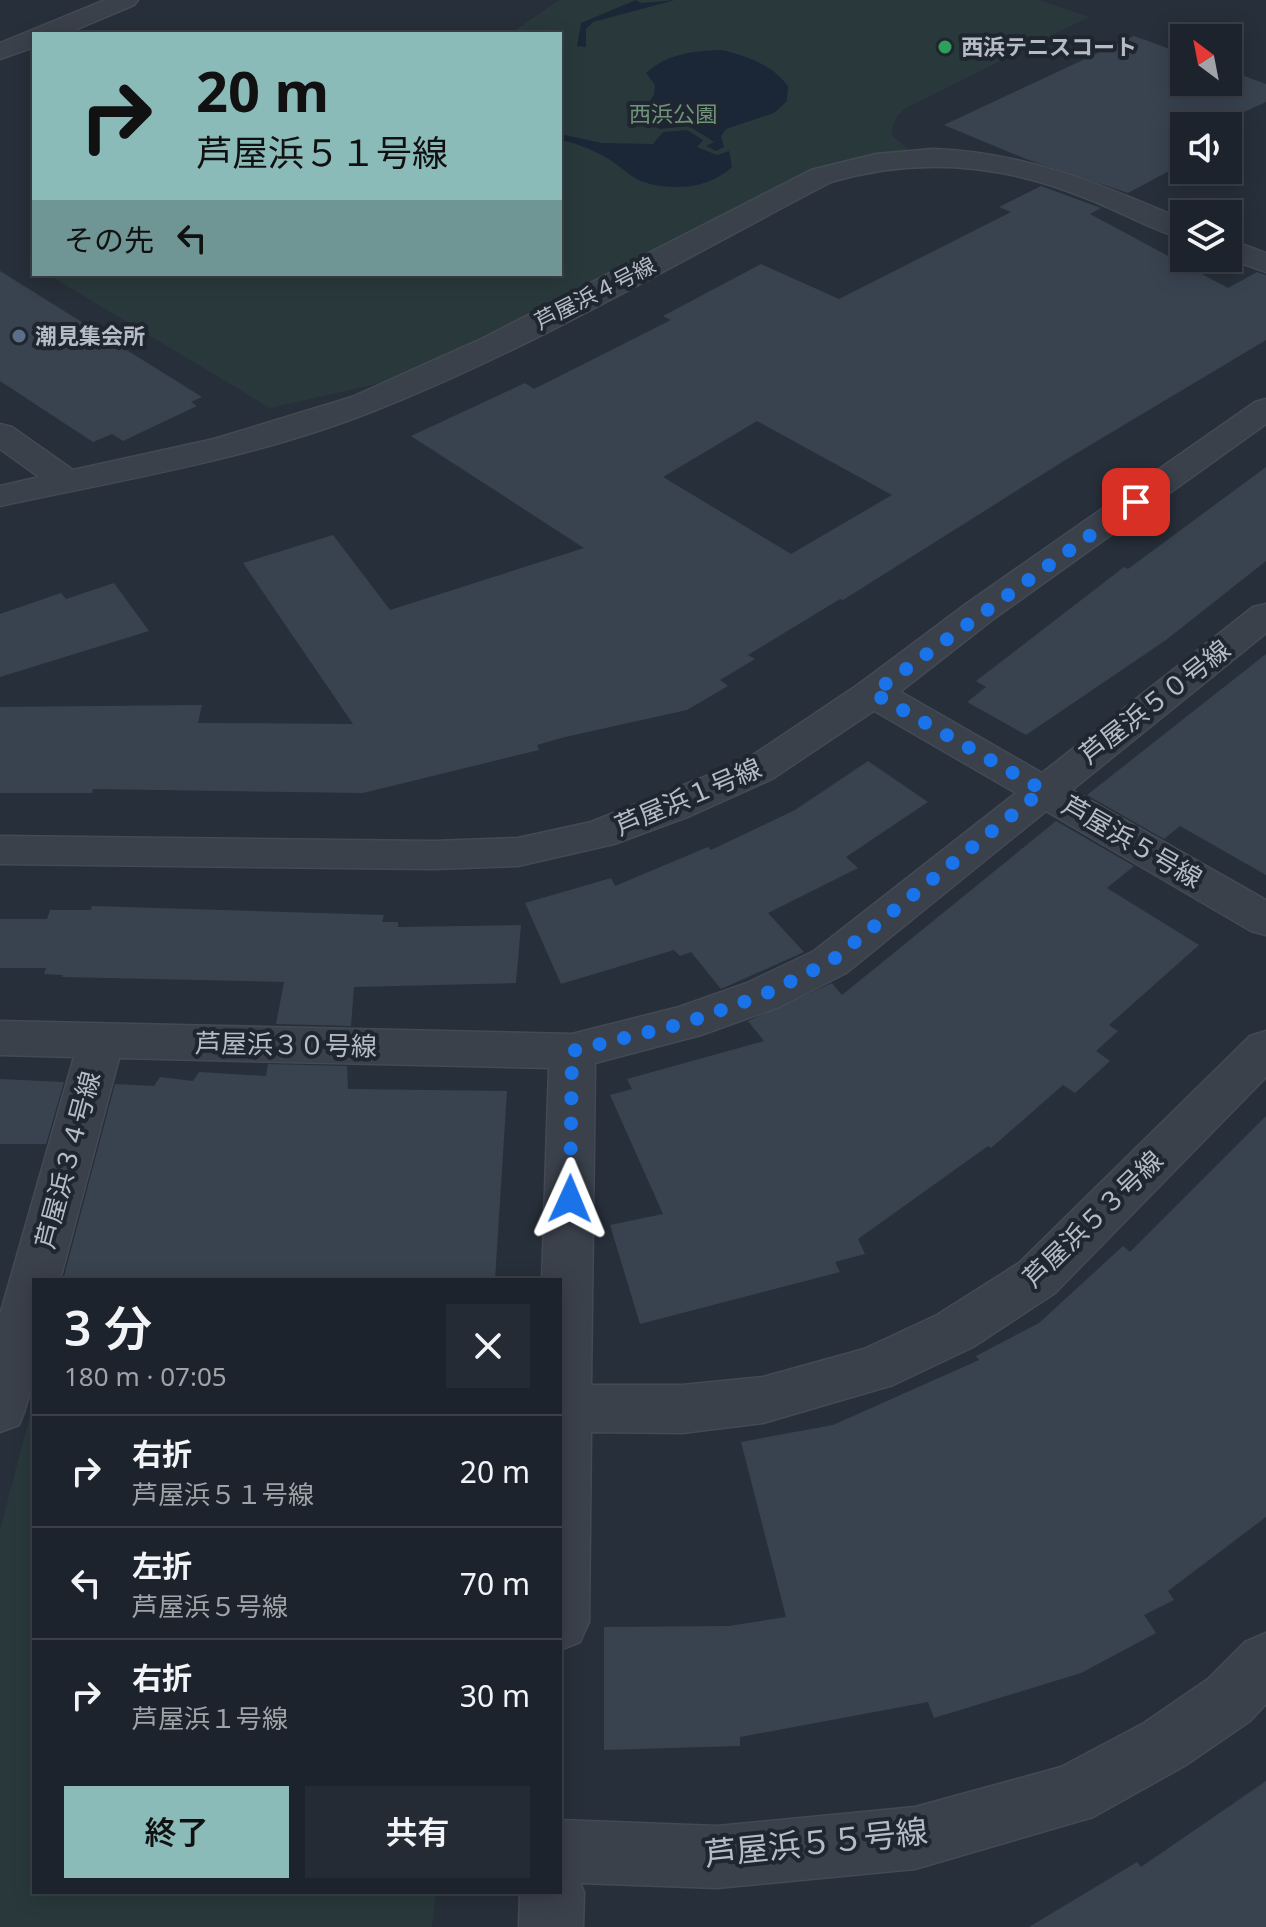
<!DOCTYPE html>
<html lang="ja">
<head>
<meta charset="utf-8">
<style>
  :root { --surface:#1d232c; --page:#252b34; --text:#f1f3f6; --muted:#a0a4a9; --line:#3b4048; --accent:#8bbbb9 }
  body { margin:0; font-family:"Noto Sans","Noto Sans JP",sans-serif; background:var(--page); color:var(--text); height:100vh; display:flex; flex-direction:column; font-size:30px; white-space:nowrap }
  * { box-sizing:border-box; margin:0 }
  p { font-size:26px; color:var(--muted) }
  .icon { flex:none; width:44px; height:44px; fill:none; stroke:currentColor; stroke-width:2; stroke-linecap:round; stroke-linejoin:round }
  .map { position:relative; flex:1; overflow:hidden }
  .drawer { position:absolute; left:32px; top:1278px; width:530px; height:616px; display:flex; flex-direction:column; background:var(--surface); border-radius:0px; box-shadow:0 4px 20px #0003,0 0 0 2px var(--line) }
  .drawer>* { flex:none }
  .guide { position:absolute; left:32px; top:32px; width:530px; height:244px; border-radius:0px; box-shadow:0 4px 20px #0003,0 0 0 2px var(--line); background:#8bbbb9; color:#111; overflow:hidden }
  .needle { width:52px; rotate:328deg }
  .buttons { position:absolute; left:1170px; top:24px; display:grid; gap:16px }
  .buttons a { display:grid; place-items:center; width:72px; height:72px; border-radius:0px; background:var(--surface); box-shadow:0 4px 20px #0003,0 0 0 2px var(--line); font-size:40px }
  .pin { position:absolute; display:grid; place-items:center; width:68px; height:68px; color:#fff; margin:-34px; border-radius:16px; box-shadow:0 4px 12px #0006 }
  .me { position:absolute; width:88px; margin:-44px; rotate:1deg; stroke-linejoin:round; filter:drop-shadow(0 0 6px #0008) }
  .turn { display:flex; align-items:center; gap:28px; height:168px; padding:0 32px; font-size:36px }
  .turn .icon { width:104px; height:104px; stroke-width:2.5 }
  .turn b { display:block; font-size:56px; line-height:68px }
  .then { display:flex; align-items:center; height:76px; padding:0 32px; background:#0003; gap:16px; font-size:30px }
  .round { display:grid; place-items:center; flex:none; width:84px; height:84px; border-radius:0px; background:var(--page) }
  .summary { display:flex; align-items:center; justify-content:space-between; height:136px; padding:0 32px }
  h1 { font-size:48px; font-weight:600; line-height:60px }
  .action { display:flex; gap:16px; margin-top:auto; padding:16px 32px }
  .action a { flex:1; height:92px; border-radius:0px; background:var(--accent); color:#111; font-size:32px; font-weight:600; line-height:92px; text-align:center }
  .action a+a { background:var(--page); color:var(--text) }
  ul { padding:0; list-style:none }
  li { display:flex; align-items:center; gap:24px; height:112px; padding:0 32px; border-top:2px solid var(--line) }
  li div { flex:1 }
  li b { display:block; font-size:30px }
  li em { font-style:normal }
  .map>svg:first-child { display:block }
  .green { fill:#29393b }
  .water { fill:#1b2637 }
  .building { fill:#394350; fill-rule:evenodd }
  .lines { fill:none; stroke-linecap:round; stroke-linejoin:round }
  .minor-casing { stroke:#434a54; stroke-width:3 }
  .tertiary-casing { stroke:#434a54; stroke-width:3 }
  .minor { fill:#3a414b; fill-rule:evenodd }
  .tertiary { fill:#3a414b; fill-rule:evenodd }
  .route { stroke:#1a73e8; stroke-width:14; stroke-dasharray:0 25.2 }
  .leisure-dot { fill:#2e9e5b; stroke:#1f2630; stroke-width:3 }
  .service-dot { fill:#5c6f8a; stroke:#1f2630; stroke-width:3 }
  .labels { text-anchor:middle; stroke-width:8; stroke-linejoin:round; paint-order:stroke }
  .far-poi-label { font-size:22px; font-weight:bold; fill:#b6bcc6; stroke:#1f2630; text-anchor:start }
  .far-park-label { font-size:22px; fill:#709479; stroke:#1f2630 }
  .far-street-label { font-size:22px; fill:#b6bcc6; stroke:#1f2630 }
  .street-label { font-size:26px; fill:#b6bcc6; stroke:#1f2630 }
  .near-street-label { font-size:32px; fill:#b6bcc6; stroke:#1f2630 }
</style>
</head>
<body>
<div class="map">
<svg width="1266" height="1927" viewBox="0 0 1266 1927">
  <rect width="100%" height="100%" fill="#272f3a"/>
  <path class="green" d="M559 0H1039L1089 17 906 108 896 117 891 134 911 152 863 156 808 171 398 379 270 408 47 274H560V34H510Z
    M34 1400V1892H436L432 1927H0V1530Z"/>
  <path class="water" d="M636 0 641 3 675 0 593 22 586 29V47L577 46 581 23Z
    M722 50C749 57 771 64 788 86L787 101 774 113 726 129 721 136 724 147 716 151 706 146 714 142 689 126 659 129 645 109 654 95 655 85 646 73C669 53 693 51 722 50Z
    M687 130 703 140 697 147 717 155 729 151 732 167C709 189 673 191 643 182 630 177 619 165 607 158 592 149 576 144 560 139V134L602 143 653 144 663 132Z"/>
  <path class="building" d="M1134 36 1184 54V82H1228V70L1266 84V102L1213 126H1184V163L1128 193 1026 159 944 125Z
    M1041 186 1101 208 1090 214 1228 288 1257 272 1266 275V340L1067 459 843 600 840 599 748 655 755 659 720 680 728 686 687 710 565 737 537 745 539 750 363 793 93 789 92 793H0V707L202 705 198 723 353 724 243 563 333 535 390 610 584 548 411 436 525 383 534 389 671 320 663 316 761 264 839 299 1011 212 999 207ZM757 421 892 495 791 554 663 477Z
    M0 271 202 397 191 402 197 406 123 441 112 434 93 442 0 381Z
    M1266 467V561L1166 640 1026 735 967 702 986 687 976 681 1124 567 1128 569Z
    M114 583 149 631 0 677V614L61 593 66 599Z
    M1266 654V875L1180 826 1164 839 1087 795Z
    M868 761 928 802 846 857 858 868 768 913 804 952 721 989 691 952 680 956 674 950 561 984 525 903 611 878 615 886 708 847 711 850 795 810Z
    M1056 821 1134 866 1107 888 1199 945 1109 1025 1118 1031 1096 1051 1110 1061 1075 1093 1063 1085 991 1148 988 1146 858 1239 865 1254 835 1262 840 1272 640 1324 610 1225 663 1214 610 1095 632 1089 627 1079 764 1041 748 1021 832 983 842 995Z
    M92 906 384 915 382 922H398V927L521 925 516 983 354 987 351 1026 276 1024 284 982 62 977 63 975 44 974 46 968H0V919H47L50 910H91Z
    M268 1064 347 1066 348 1089 507 1091 495 1280H63L115 1084 154 1086 160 1077 193 1081 199 1072 266 1076Z
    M0 1079 64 1082 46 1144H0Z
    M1266 1116V1517L1168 1591 1174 1600 1144 1615 1156 1633 1081 1673 934 1718 928 1702 740 1737V1746L604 1750V1627L729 1626 786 1617 741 1442 833 1425 979 1360 976 1356 1039 1323 1123 1246 1130 1252Z
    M1266 1781V1927H1029L1137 1862 1141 1867Z"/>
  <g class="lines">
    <g class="minor-casing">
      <path id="minor" d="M105 0H138L134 5 65 34H34V47L0 59V43Z
        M933 149C1024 152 1101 184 1184 220V239C1151 230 1120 211 1088 199 1004 164 918 156 831 182 681 260 533 348 376 410 256 458 125 479 0 506V486L39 477 0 449V424L12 427 73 470 214 439 352 397 481 339 811 170 876 154Z
        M1228 239 1266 253V272L1227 258Z
        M1266 604V633L1072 790 1266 900V935L1251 931 1046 811 846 973 779 1007 701 1035 595 1063 591 1385H682L763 1377 864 1349 937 1315 1019 1263 1250 1036 1266 1031V1077L1055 1293 973 1347 893 1385 763 1423 682 1433 591 1432 589 1622 580 1642 560 1650V1280H542L549 1068 119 1058 60 1280H34C34 1329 40 1379 19 1425L0 1432V1315L74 1057 0 1055V1021L572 1034 679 1007 747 983 814 951 1016 793 859 702 854 693 859 684 873 681 887 684 1042 773 1253 607Z
        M1266 1633V1704L1250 1721 1186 1765 1093 1817 915 1869 717 1888 580 1883 584 1892 583 1927H519L520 1892H560V1820L717 1826 915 1807 1061 1767 1144 1723 1208 1679 1245 1642Z"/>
    </g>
    <g class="tertiary-casing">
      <path id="tertiary" d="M1266 399V424L992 620 887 702 772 779 690 816 614 844 518 866 434 869 0 864V836L434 841 518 838 591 822 744 761 859 684 966 604 1255 402Z"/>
    </g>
    <use href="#minor" class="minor"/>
    <use href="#tertiary" class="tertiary"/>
  </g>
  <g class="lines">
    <path class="route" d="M570 1199 572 1051 685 1023 763 995 830 962 1043 790 873 693 1136 502"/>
  </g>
  <circle class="leisure-dot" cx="945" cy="47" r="8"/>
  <circle class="service-dot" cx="19" cy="336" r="8"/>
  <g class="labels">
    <g class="far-poi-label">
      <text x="961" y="55">西浜テニスコート</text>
      <text x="35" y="344">潮見集会所</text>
    </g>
    <g class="far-park-label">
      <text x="673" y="122">西浜公園</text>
    </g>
    <g class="far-street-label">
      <text transform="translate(595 293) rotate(-27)" y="8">芦屋浜４号線</text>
    </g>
    <g class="street-label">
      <text transform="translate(1155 702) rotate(-38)" y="9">芦屋浜５０号線</text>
      <text transform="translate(688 797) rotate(-23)" y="9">芦屋浜１号線</text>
      <text transform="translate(1132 842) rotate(30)" y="9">芦屋浜５号線</text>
      <text transform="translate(286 1045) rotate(1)" y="9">芦屋浜３０号線</text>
      <text transform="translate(68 1160) rotate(-75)" y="9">芦屋浜３４号線</text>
      <text transform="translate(1093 1219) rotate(-44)" y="9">芦屋浜５３号線</text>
    </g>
    <g class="near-street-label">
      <text transform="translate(816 1843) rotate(-6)" y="11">芦屋浜５５号線</text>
    </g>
  </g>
</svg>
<div class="buttons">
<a><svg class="needle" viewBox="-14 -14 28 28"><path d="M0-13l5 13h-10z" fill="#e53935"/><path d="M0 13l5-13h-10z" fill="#a0a4a9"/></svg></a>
<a><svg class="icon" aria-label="sound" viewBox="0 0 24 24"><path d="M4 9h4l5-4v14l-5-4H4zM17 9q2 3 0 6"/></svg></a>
<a><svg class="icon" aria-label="layers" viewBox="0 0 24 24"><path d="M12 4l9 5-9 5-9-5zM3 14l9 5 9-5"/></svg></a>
</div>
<div class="pin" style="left:1136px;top:502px;background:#d93025"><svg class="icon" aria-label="arrive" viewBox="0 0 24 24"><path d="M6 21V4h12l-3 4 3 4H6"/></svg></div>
<svg class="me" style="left:570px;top:1199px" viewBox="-20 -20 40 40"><path d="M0-17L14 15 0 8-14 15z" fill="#1a73e8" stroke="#fff" stroke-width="4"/></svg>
<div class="guide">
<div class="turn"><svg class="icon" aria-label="right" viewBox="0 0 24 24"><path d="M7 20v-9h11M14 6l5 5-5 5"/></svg><div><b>20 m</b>芦屋浜５１号線</div></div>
<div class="then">その先<svg class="icon" aria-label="left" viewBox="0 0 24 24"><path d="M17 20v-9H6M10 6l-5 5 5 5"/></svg></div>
</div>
<section class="drawer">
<div class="summary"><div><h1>3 分</h1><p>180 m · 07:05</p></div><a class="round"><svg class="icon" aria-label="close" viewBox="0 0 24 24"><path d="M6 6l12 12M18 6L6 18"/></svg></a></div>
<ul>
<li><svg class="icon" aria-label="right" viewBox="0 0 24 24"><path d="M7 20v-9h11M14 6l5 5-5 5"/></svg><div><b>右折</b><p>芦屋浜５１号線</p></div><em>20 m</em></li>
<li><svg class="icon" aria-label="left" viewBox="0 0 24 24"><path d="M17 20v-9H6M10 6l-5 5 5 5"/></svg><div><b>左折</b><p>芦屋浜５号線</p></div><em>70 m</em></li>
<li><svg class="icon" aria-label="right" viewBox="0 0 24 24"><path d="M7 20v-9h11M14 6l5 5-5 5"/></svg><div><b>右折</b><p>芦屋浜１号線</p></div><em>30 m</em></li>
</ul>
<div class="action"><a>終了</a><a>共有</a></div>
</section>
</div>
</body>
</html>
